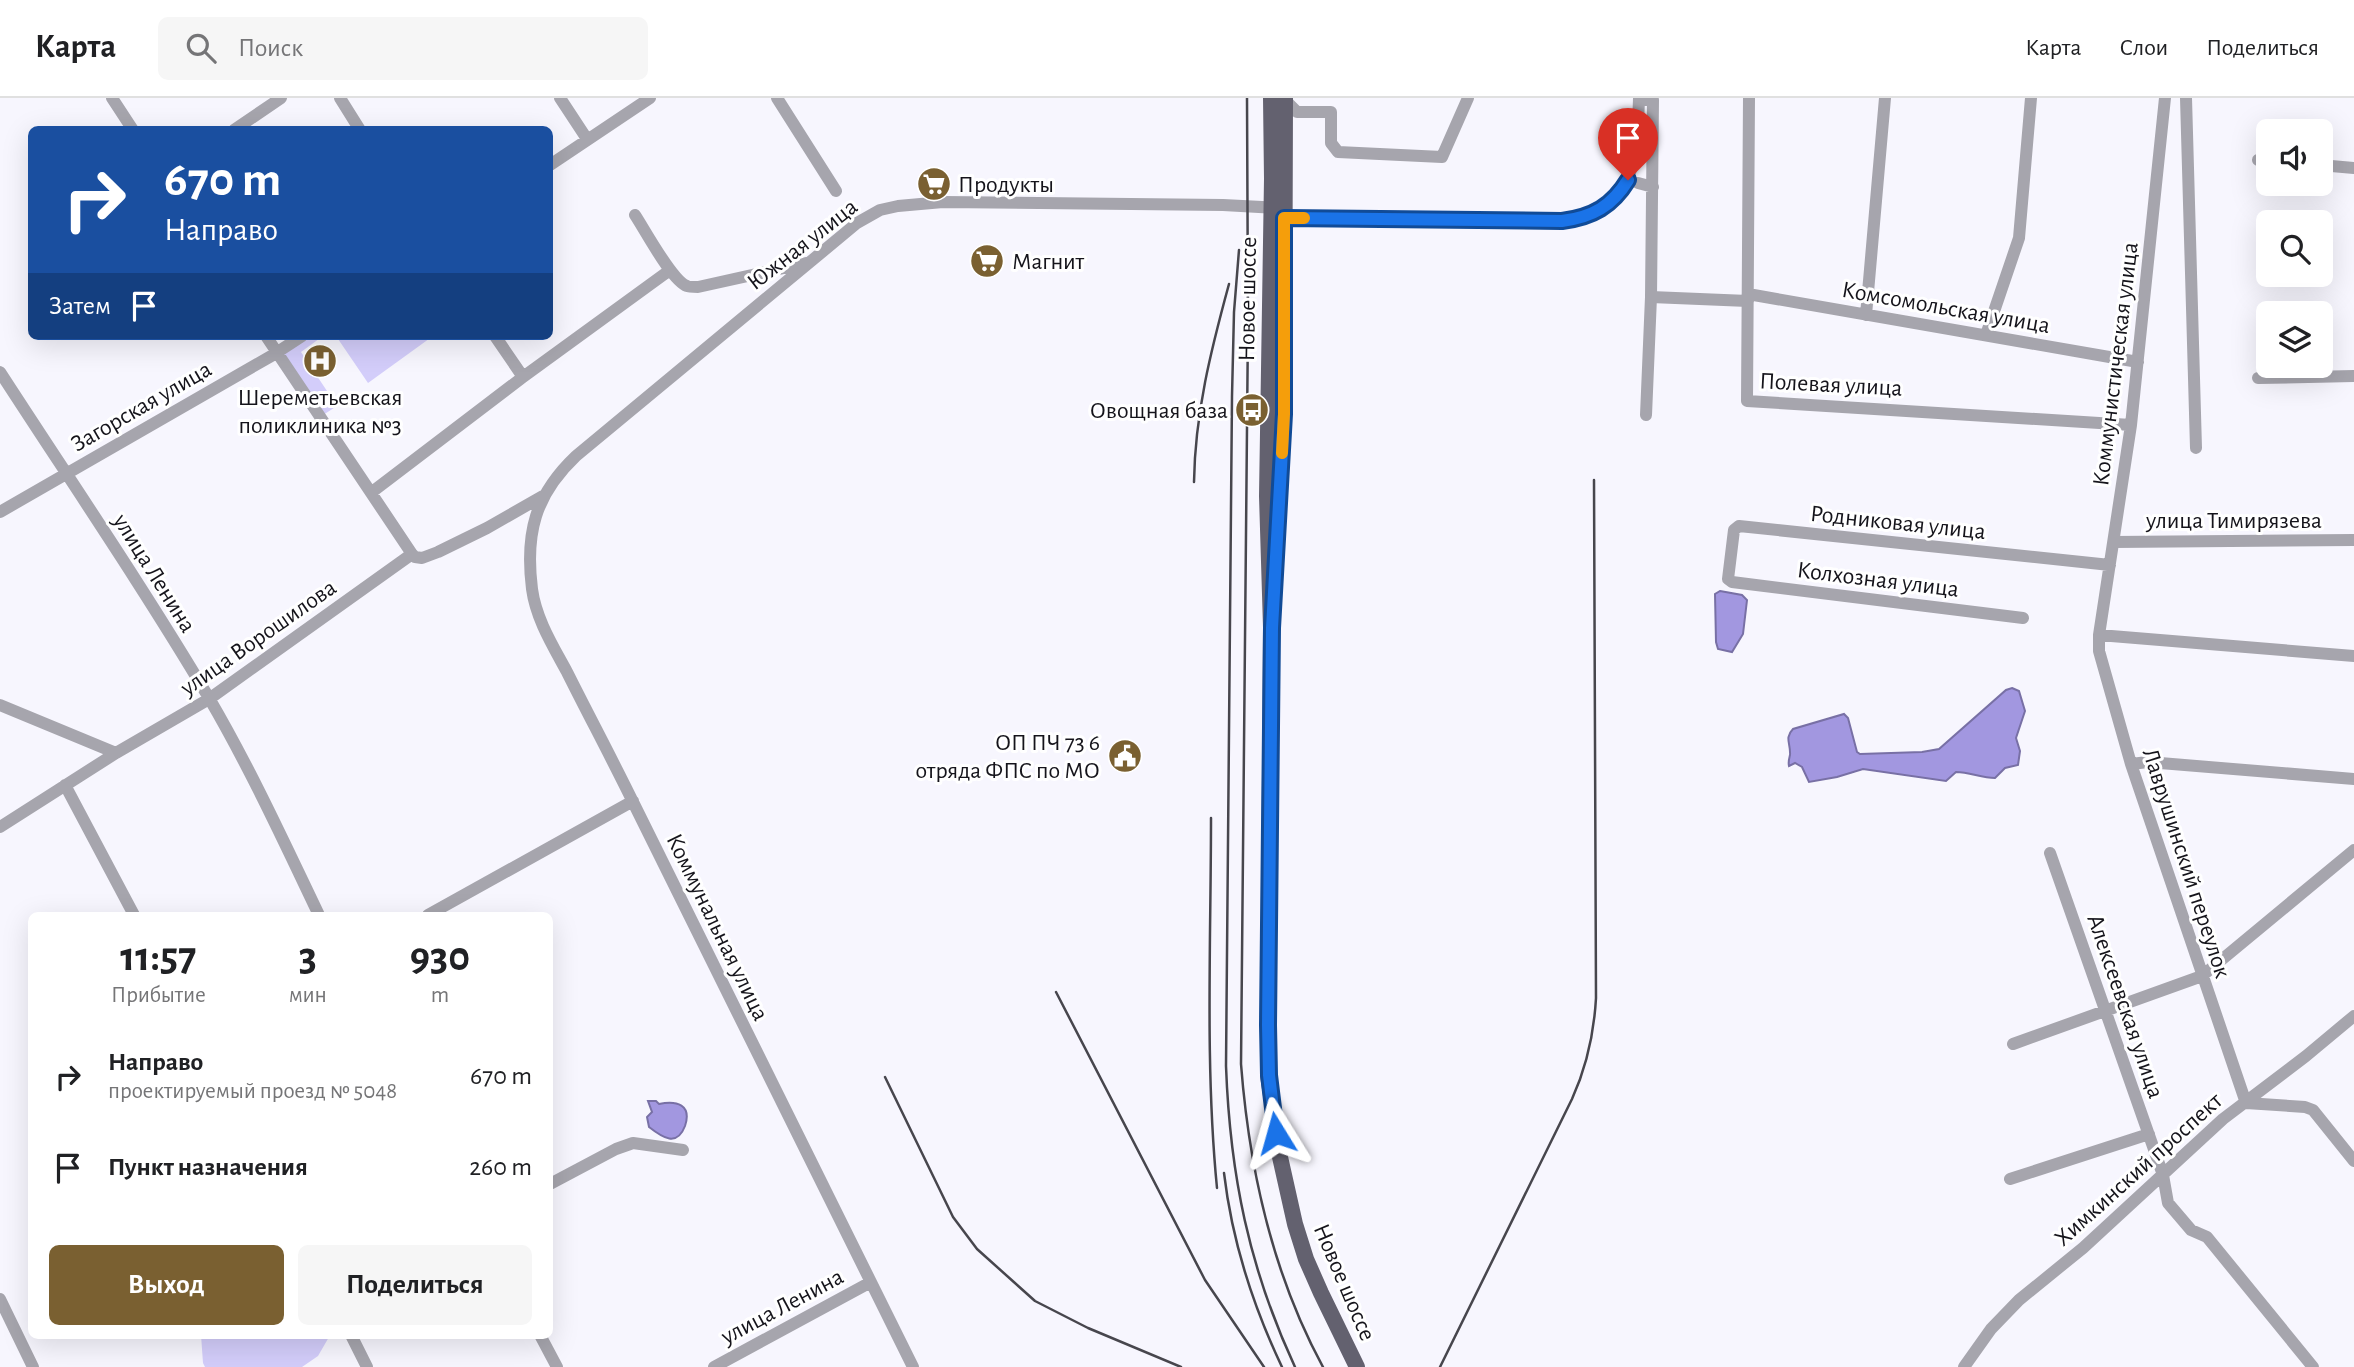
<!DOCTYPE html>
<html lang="ru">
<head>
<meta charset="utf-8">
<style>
  :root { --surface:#fff; --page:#f6f6f6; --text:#202124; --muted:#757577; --line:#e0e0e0; --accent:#7a6031 }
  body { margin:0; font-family:"Alegreya Sans",sans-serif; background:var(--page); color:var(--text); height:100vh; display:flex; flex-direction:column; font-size:26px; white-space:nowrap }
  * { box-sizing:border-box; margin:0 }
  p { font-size:23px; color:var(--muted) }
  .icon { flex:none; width:38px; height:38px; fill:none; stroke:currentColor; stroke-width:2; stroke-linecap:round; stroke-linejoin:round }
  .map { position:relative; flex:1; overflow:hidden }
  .sheet { position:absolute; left:28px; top:814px; width:525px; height:427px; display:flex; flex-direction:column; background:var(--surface); border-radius:10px; box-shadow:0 7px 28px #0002 }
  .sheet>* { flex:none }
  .banner { position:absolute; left:28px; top:28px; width:525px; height:214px; border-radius:10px; box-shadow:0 7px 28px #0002; background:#1a4fa0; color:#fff; overflow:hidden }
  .tools { position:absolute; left:2256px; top:21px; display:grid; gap:14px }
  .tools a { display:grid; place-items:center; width:77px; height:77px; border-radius:10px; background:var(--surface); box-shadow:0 7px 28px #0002; font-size:35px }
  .pin { position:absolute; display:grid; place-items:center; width:60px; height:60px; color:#fff; margin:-72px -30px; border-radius:50% 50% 50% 0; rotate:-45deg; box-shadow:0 0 7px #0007 }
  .pin .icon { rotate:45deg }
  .me { position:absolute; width:77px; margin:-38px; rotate:352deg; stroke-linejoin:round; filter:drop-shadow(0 0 5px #0008) }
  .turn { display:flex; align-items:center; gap:24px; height:147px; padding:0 21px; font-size:32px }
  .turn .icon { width:91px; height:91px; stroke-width:2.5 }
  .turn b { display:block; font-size:49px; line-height:60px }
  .then { display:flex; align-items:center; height:66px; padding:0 21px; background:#0003; gap:14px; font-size:26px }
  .eta { display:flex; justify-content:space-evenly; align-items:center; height:119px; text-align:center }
  .eta b { font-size:42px; font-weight:600; line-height:49px }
  .button { display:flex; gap:14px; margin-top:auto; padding:14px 21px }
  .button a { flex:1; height:80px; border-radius:10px; background:var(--accent); color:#fff; font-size:28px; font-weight:600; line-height:80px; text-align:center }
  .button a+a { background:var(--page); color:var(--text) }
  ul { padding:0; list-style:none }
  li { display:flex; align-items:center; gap:21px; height:91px; padding:0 21px }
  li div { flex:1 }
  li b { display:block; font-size:26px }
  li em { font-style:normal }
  header { display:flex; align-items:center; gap:42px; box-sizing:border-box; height:98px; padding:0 35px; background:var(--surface); border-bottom:2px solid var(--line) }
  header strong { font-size:33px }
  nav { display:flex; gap:38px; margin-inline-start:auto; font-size:24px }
  .search { width:490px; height:63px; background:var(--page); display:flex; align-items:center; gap:18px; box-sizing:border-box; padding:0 24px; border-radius:10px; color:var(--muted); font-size:26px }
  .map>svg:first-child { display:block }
  .green { fill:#d3cdfa }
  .water { fill:#a297e0; stroke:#7870a5; stroke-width:2 }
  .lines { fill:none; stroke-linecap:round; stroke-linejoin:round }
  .minor { stroke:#a6a5ad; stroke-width:12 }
  .major { stroke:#63616f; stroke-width:16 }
  .rail { stroke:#47464d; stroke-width:2.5 }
  .route-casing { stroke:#114b97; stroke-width:18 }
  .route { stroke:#1a73e8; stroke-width:12 }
  .slow { stroke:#f59e0b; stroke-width:12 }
  .labels { text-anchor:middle; stroke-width:6; stroke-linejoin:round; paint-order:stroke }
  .poi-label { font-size:24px; fill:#15141b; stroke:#fff; text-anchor:start }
  .street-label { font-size:24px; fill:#15141b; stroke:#fff }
</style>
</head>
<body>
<header>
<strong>Карта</strong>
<div class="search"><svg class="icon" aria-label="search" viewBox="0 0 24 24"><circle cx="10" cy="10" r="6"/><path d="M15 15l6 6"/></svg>Поиск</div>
<nav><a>Карта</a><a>Слои</a><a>Поделиться</a></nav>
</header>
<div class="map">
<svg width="2354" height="1269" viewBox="0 0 2354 1269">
  <rect width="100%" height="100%" fill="#f7f6fe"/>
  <path class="green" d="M310 238H323L301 254 337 308 323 317 282 257Z
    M336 238H433L368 285Z
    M201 1237H328L329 1239 318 1258 302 1269H205L203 1265Z"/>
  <path class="water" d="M1720 493 1742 497 1747 502 1743 536 1732 554 1718 551 1716 544 1715 496Z
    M2012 590 2019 593 2025 613 2016 640 2020 653 2018 667 2005 670 1995 680C1981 680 1970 674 1956 674L1946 683 1863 671 1837 679 1809 684 1802 669 1795 665 1789 668C1788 664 1789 661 1790 657 1791 646 1784 640 1793 631L1844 616 1848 620 1857 654 1860 656 1922 654 1939 651 2006 592Z
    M648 1003H656L659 1006C677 1002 692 1007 685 1028 677 1049 663 1040 649 1029L647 1019 652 1014Z"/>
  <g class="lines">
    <path class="minor" d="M112 0 133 32
      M340 0 360 32
      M560 0 587 41
      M777 0 836 93
      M1749 0 1747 303 2131 327
      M2165 0 2131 327 2099 537V553L2131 666 2246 1005
      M2186 0 2196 350
      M1285 2 1297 14H1331V45L1338 54 1442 59 1468 0
      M1639 2H1653L1651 199 1646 317
      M234 32 281 0
      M2258 62 2268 63
      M550 67 650 0
      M2320 67 2354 70
      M1638 85 1653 89
      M635 117C645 132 672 183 687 188 689 189 696 189 698 189L806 165
      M1285 120 1551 123C1634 121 1637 67 1639 0
      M1748 196 2138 264
      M1651 199 1748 203
      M1866 217 1885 0
      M1986 237 2019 140 2031 0
      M266 238 412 456
      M495 238 523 279
      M0 274C70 382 143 489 209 600 250 670 284 744 319 817
      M2258 280 2354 278
      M372 394 523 279 670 172
      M0 414 273 257 302 238
      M2114 444 2354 442
      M2023 520 1732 484 1728 481 1734 432 1739 428 2110 467
      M2099 537 2354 558
      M0 607 116 655
      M2131 666 2148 664 2354 681
      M65 687 134 817
      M0 729 116 655 209 601 412 456 415 459 422 460 438 454 487 430 543 398
      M2050 755 2163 1077 2168 1105 2191 1132 2207 1139 2313 1269
      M428 817 633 703
      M2013 946 2202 878 2354 752
      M2246 1005 2305 1009 2313 1012 2354 1063
      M2010 1081 2149 1036
      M550 1086 616 1051 633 1045 683 1052
      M0 1201 33 1269
      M351 1237 367 1269
      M540 1237 557 1269
      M714 1269 871 1184
      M913 1269C820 1081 727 893 634 706 612 661 589 618 567 574 553 548 536 521 532 491 525 435 535 397 576 358L857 125 880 112 898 108 943 104 1223 107 1279 110
      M1964 1269 1991 1231 2019 1202 2083 1150 2223 1021 2306 958 2354 918"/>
    <path class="major" d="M1271 0 1272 81 1267 398 1271 529 1268 977 1280 1059 1295 1126 1306 1161 1321 1195 1357 1269
      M1277 431 1284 316 1285 0"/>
    <path class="rail" d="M1247 0 1248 224 1241 966C1249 1070 1273 1177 1323 1269
      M1239 152 1234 214 1232 298 1226 968C1230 1077 1249 1170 1295 1269
      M1194 384C1195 315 1211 252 1229 186
      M1211 720C1211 843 1205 968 1217 1090
      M1056 894 1205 1182 1264 1269
      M885 979 953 1119 977 1151 1035 1203 1088 1230 1181 1269
      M1224 1075C1232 1143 1253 1208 1282 1269
      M1440 1269 1572 1001C1587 968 1594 936 1596 900L1594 382"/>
  </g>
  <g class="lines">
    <g class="route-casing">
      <path id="route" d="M1276 1035 1269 977 1268 927 1272 530 1284 316V120L1562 123C1593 119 1612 108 1628 82"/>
    </g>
    <use href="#route" class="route"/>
    <path class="slow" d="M1282 355 1284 316V120H1304"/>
  </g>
  <defs>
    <g id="supermarket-disc" transform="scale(1.75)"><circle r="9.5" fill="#7a6031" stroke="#fff"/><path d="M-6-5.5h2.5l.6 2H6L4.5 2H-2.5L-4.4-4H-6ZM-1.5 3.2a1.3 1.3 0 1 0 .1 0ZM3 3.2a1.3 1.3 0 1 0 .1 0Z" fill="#fff"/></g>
    <g id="hospital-disc" transform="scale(1.75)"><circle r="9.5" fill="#7a6031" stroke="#fff"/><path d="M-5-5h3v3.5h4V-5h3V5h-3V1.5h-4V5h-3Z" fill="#fff"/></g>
    <g id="bus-disc" transform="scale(1.75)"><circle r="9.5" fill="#7a6031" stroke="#fff"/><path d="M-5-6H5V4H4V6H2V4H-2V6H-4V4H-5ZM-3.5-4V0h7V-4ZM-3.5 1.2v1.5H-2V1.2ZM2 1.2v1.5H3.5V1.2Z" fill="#fff"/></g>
    <g id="civic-disc" transform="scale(1.75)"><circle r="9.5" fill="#7a6031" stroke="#fff"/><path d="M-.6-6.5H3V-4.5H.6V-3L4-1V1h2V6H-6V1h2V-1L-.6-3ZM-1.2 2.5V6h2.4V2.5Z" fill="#fff"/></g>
  </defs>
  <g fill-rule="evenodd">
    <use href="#supermarket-disc" x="934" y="86"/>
    <use href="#supermarket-disc" x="987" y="163"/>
    <use href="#hospital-disc" x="320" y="263"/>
    <use href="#bus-disc" x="1252" y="312"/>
    <use href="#civic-disc" x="1125" y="658"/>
  </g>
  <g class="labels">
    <g class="poi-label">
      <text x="958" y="94">Продукты</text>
      <text x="1012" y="171">Магнит</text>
      <text x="320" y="307" text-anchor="middle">Шереметьевская<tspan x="320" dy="28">поликлиника №3</tspan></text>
      <text x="1228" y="320" text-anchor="end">Овощная база</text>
      <text x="1100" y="652" text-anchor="end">ОП ПЧ 73 6<tspan x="1100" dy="28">отряда ФПС по МО</tspan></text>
    </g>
    <g class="street-label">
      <text transform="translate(802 146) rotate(-38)" y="8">Южная улица</text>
      <text transform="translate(1247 201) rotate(-89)" y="8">Новое шоссе</text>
      <text transform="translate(1946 209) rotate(10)" y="8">Комсомольская улица</text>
      <text transform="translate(2115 266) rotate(-83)" y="8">Коммунистическая улица</text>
      <text transform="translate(1831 286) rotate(3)" y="8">Полевая улица</text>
      <text transform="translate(141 308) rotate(-30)" y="8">Загорская улица</text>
      <text x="2234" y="430">улица Тимирязева</text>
      <text transform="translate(1898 424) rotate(6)" y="8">Родниковая улица</text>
      <text transform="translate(155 475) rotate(58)" y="8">улица Ленина</text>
      <text transform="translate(1878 481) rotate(7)" y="8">Колхозная улица</text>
      <text transform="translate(258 539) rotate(-35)" y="8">улица Ворошилова</text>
      <text transform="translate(2187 765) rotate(72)" y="8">Лаврушинский переулок</text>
      <text transform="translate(718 829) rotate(64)" y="8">Коммунальная улица</text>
      <text transform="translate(2126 908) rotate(71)" y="8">Алексеевская улица</text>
      <text transform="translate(2138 1071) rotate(-42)" y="8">Химкинский проспект</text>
      <text transform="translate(1345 1184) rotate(67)" y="8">Новое шоссе</text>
      <text transform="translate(782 1208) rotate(-28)" y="8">улица Ленина</text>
    </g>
  </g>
</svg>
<div class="tools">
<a><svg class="icon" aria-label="sound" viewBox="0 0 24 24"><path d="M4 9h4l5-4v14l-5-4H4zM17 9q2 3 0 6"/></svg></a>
<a><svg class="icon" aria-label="search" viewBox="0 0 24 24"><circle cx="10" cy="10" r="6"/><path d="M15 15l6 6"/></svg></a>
<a><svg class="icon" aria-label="layers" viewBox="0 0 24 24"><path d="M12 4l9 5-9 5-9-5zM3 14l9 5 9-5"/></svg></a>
</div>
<div class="pin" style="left:1628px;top:82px;background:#d93025"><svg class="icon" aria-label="arrive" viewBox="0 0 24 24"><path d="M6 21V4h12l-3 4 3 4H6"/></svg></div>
<svg class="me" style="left:1276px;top:1035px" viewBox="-20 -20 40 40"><path d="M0-17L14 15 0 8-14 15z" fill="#1a73e8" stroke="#fff" stroke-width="4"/></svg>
<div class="banner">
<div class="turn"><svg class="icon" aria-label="right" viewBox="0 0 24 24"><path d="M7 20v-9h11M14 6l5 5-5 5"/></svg><div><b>670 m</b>Направо</div></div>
<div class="then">Затем<svg class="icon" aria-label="arrive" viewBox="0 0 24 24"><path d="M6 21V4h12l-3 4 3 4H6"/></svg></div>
</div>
<section class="sheet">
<div class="eta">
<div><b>11:57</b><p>Прибытие</p></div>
<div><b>3</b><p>мин</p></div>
<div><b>930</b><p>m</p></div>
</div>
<ul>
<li><svg class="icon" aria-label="right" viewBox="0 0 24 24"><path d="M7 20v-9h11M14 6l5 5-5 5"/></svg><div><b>Направо</b><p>проектируемый проезд № 5048</p></div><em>670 m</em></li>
<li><svg class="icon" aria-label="arrive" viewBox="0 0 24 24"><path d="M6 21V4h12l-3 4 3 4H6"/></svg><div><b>Пункт назначения</b></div><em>260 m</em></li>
</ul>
<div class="button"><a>Выход</a><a>Поделиться</a></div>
</section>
</div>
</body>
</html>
